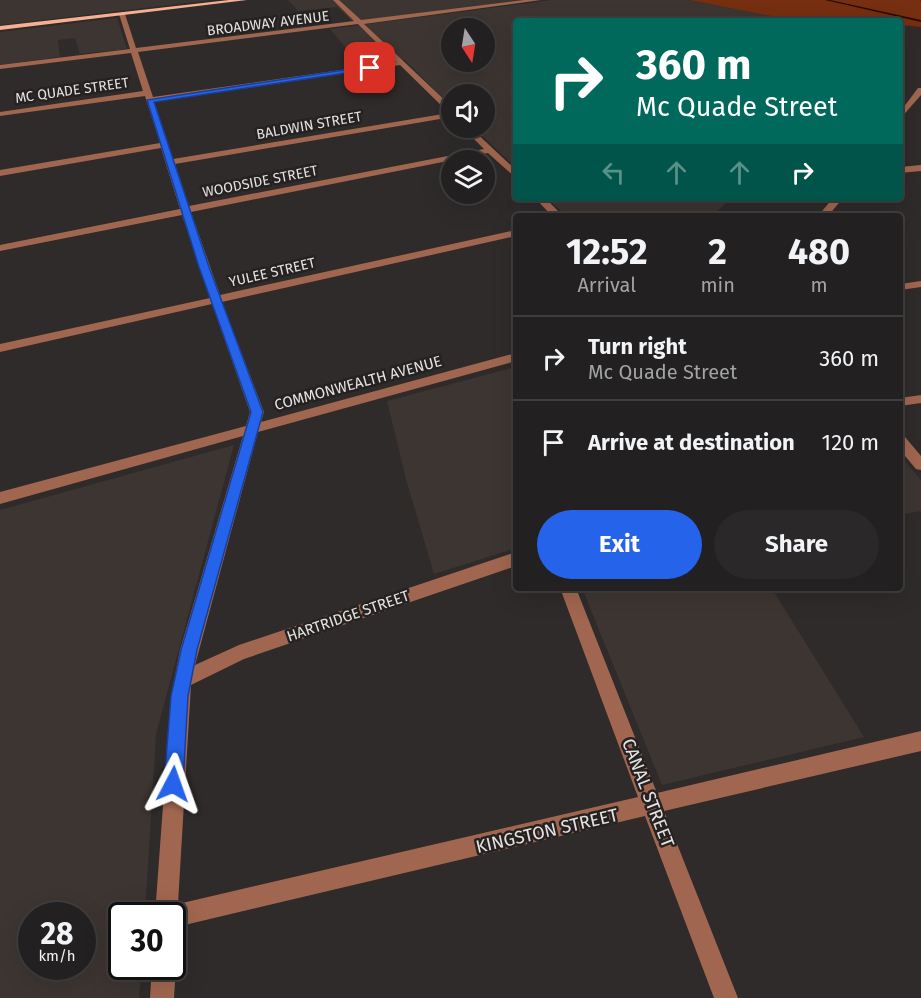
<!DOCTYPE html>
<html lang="en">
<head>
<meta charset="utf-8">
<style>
  :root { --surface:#222020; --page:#2a2829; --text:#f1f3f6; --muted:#a2a3a5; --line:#3f3e3e; --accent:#2563eb }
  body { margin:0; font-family:"Fira Sans",sans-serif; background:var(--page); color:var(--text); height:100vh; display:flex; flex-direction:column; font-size:22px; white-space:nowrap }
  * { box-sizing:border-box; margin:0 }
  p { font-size:20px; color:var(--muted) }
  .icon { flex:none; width:33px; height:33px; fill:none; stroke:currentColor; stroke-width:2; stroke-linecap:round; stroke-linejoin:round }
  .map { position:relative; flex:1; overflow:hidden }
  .details { position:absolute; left:513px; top:213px; width:390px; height:378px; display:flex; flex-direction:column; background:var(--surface); border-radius:6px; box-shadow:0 6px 24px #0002,0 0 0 2px var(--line) }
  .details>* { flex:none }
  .top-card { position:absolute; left:513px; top:18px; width:390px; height:183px; border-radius:6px; box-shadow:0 6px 24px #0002,0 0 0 2px var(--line); background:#00695c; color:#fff; overflow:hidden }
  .needle { width:39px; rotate:168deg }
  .controls { position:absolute; left:441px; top:18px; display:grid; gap:12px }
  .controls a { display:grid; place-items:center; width:54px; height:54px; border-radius:50%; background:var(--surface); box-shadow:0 6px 24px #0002,0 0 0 2px var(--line); font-size:30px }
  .speed { position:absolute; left:18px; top:902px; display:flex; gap:12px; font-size:30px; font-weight:700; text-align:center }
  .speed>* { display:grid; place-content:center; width:78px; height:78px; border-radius:50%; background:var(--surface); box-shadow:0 6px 24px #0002,0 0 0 2px var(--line); line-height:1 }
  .speed small { font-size:15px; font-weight:400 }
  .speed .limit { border:3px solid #111; border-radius:9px; background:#fff; color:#111 }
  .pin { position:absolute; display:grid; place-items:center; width:51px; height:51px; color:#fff; margin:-26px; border-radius:12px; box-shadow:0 3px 9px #0006 }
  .me { position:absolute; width:66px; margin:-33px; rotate:4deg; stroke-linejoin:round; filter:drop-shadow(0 0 4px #0008) }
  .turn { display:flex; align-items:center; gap:21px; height:126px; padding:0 24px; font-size:27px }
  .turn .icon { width:78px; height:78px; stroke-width:2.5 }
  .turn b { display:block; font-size:42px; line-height:51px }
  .lanes { display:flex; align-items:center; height:57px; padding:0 24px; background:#0003; justify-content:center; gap:30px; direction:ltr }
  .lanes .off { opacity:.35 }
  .eta { display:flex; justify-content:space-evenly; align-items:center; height:102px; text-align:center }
  .eta b { font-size:36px; font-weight:700; line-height:42px }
  .primary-button { display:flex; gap:12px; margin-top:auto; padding:12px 24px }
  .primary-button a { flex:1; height:69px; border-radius:36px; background:var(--accent); color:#fff; font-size:24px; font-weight:700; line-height:69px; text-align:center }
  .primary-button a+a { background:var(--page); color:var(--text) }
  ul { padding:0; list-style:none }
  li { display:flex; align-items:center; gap:18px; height:84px; padding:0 24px; border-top:2px solid var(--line) }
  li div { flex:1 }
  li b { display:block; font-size:22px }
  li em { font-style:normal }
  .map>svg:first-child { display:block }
  .built { fill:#3d3531; fill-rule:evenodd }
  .green { fill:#762f10 }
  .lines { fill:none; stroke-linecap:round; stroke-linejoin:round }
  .stream { fill:#290d04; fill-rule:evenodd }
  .minor { fill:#a1664f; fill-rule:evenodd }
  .major { fill:#f7ae91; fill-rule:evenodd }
  .route { fill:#2563eb; stroke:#184099; stroke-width:1.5 }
  .labels { text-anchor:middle; stroke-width:5; stroke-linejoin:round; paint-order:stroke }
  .far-street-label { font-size:14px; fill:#e5e3e2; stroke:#252221 }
  .street-label { font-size:15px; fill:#e5e3e2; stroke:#252221 }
  .near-street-label { font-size:18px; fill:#e5e3e2; stroke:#252221 }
</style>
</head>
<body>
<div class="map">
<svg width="921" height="998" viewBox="0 0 921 998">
  <rect width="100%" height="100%" fill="#2e2b2a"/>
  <path class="built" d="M0 0H212L0 25Z
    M288 0H524L353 22 337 7 298 11Z
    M552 0H689L796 21H516V168L474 128H484V94H452L451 106 405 60 361 66 330 29ZM452 28H484V62H452Z
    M117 18 127 49 80 54 75 38 58 40 60 57 0 65V32Z
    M547 198H731L712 216H566Z
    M516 367V548L434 574 406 479 387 401Z
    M234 445 156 734 145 915H122V966H142L139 998H0V510ZM32 915H82V966H32Z
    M900 456 921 480V511L900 515Z
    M582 588H792L774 592 864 737 662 785Z"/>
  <path class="green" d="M689 0H919L921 1V27L900 25V21H796Z"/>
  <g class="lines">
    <path class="stream" d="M825 0H830L921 20V22Z"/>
    <path class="minor" d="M333 0H339L361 20 524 0H541L364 24 452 107V117L175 164 189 206 484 149 463 128H471L516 170V178L488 153 191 212 220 295 516 230V236L222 302 264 412 261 422 516 353V361L258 432 195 665 239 645 516 552V566L244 659 191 685 178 904 638 797 560 588H576L657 793 921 731V751L664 811 738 998H714L645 816 172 928V915H155L171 696 180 650 243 436 0 504V492L246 426 250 412 212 304 0 352V344L210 298 182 215 0 251V245L180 209 161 148 0 176V170L160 143 145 96 0 116V112L143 91 131 53 0 69V65L130 49 119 14 122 12 125 14 136 48 354 21ZM358 24 396 62 153 97 138 52ZM400 65 449 113 173 159 154 102Z
      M918 88H921V95L900 119V112Z
      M921 165V171L900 173V167Z
      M535 198H545L563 216H552Z
      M833 198H843L828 216H818Z
      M921 281V287L900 290V284Z
      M921 395V403L900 406V398Z
      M900 436 905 437 921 456V470L916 469 900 450Z
      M172 958 176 966 174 998H150L152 966H172Z"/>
    <path class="major" d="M229 0H247L0 30V26Z"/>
  </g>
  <path class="route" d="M370 66 372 69 154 102 209 267 263 412 197 650 188 696 183 784 180 791 173 794 167 791 164 784 171 696 181 650 251 412 199 267 147 100Z"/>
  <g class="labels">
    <g class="far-street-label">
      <text transform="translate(268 23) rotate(-7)" y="5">BROADWAY AVENUE</text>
      <text transform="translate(72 90) rotate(-8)" y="5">MC QUADE STREET</text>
      <text transform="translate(309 125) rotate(-10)" y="5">BALDWIN STREET</text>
      <text transform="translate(260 181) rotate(-11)" y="5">WOODSIDE STREET</text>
      <text transform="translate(272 272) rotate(-13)" y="5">YULEE STREET</text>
    </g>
    <g class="street-label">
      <text transform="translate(358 383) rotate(-15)" y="5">COMMONWEALTH AVENUE</text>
      <text transform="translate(348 616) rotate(-19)" y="5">HARTRIDGE STREET</text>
    </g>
    <g class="near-street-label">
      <text transform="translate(648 793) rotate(69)" y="6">CANAL STREET</text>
      <text transform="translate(547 831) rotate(-13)" y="6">KINGSTON STREET</text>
    </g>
  </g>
</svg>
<div class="controls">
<a><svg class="needle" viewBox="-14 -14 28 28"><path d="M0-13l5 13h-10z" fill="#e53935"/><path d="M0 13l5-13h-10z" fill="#a2a3a5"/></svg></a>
<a><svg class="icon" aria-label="sound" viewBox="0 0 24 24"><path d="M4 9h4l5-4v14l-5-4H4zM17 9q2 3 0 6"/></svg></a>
<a><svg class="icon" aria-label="layers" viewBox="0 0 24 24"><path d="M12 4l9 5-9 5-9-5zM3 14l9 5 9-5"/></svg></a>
</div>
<div class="speed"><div>28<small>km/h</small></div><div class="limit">30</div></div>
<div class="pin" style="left:370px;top:68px;background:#d93025"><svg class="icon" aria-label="arrive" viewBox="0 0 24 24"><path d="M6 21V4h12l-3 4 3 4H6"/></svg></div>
<svg class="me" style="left:173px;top:784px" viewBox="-20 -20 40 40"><path d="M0-17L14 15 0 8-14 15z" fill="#2563eb" stroke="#fff" stroke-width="4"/></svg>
<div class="top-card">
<div class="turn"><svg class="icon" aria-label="right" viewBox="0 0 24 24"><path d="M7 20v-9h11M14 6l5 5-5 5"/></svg><div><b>360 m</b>Mc Quade Street</div></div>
<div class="lanes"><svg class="icon off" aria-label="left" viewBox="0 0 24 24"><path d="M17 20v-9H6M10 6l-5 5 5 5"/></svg><svg class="icon off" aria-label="ahead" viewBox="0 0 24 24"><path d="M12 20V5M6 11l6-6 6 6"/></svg><svg class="icon off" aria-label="ahead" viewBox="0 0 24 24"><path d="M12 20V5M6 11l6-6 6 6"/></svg><svg class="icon" aria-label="right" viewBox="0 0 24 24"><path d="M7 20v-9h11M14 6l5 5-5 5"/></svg></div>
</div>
<section class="details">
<div class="eta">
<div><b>12:52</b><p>Arrival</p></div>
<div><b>2</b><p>min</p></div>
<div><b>480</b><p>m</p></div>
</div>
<ul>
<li><svg class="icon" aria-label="right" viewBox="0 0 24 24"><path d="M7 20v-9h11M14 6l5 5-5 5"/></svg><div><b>Turn right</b><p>Mc Quade Street</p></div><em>360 m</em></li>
<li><svg class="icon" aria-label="arrive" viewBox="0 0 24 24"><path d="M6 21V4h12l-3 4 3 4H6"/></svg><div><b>Arrive at destination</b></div><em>120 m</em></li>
</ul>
<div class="primary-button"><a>Exit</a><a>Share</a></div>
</section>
</div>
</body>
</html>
